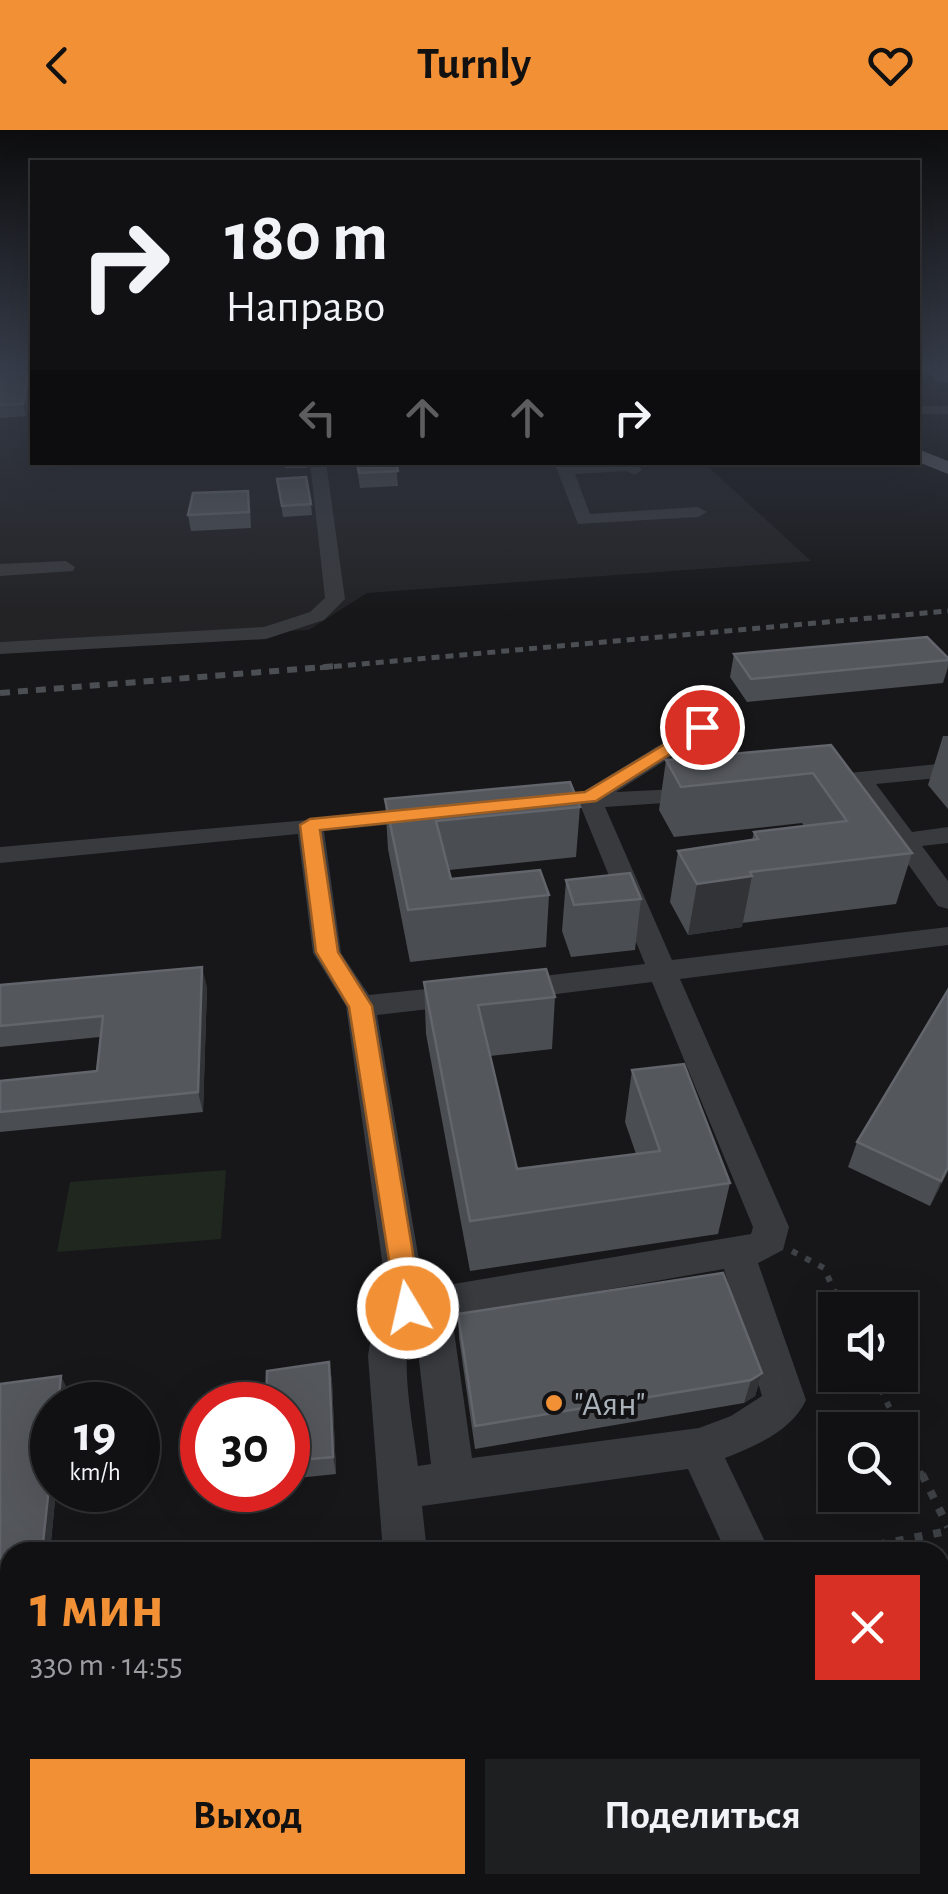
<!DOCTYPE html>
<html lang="ru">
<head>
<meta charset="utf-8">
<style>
  :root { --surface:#111113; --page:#1e1f21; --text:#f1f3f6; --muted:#9c9da0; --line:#303133; --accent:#f29036 }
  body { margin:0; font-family:"Alegreya Sans",sans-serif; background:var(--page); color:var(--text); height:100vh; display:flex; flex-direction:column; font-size:38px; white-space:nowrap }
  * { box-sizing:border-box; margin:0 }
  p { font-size:32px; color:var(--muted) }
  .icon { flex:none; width:55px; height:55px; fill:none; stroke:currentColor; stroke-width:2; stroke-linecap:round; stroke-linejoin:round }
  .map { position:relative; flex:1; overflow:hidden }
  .details { position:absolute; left:0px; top:1412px; width:950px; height:352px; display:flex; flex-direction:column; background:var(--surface); border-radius:30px 30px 0 0; box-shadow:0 10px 40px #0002,0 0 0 2px var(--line) }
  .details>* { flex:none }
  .guide { position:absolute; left:30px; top:30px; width:890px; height:305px; border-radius:0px; box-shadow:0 10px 40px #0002,0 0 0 2px var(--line); background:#111113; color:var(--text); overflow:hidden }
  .controls { position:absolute; left:818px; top:1162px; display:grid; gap:20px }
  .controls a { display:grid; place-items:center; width:100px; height:100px; border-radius:0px; background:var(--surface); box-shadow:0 10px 40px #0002,0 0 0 2px var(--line); font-size:50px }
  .speed { position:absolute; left:30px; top:1252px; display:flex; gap:20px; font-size:50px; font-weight:700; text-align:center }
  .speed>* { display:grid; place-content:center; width:130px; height:130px; border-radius:50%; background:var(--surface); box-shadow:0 10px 40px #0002,0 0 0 2px var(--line); line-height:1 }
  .speed small { font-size:25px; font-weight:400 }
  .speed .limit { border:15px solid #d22; background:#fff; color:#111 }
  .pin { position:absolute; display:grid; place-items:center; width:85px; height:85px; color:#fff; margin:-42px; border:5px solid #fff; border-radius:50%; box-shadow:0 2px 10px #0007 }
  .me { position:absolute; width:110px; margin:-55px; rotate:351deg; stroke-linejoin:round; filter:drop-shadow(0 0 8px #0008) }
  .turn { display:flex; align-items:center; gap:35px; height:210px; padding:0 30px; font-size:45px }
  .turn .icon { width:130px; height:130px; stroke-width:2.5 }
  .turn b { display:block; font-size:70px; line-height:85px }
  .lanes { display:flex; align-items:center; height:95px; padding:0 30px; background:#0003; justify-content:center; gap:50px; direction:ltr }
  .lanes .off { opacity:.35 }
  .round { display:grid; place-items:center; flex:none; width:105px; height:105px; border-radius:0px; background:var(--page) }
  .summary { display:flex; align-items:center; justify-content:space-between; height:170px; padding:0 30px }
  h1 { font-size:60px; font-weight:700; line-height:75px; color:var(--accent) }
  .button { display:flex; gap:20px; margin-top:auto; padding:20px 30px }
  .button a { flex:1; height:115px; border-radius:0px; background:var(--accent); color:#111; font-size:40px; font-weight:700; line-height:115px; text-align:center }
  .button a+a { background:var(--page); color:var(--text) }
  header { display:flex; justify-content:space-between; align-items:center; height:130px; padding:0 30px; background:var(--accent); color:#111; font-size:45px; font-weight:700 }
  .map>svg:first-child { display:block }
  .built { fill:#232326 }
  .green { fill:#1f271f }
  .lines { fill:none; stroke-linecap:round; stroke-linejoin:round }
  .path-far1 { stroke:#3e4145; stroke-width:6; stroke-dasharray:6 9; stroke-linecap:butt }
  .path { stroke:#3e4145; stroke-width:8; stroke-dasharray:8 11; stroke-linecap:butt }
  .minor { fill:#383a3e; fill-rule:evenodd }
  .major { fill:#54575d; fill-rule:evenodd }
  .rail-far1 { stroke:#4b4e53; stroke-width:5; stroke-dasharray:8 6; stroke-linecap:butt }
  .rail { stroke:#4b4e53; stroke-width:6; stroke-dasharray:10 8; stroke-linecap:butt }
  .wall { fill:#4a4d51 }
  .shaded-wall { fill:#313336 }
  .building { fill:#54575c; stroke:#62656b; stroke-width:2.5 }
  .route { fill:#f29036; stroke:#9d5e23; stroke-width:2.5 }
  .poi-dot { fill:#f29036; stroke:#121214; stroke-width:4 }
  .labels { text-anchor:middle; stroke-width:8; stroke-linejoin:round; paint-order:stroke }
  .near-poi-label { font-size:35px; fill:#a9b1b9; stroke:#121214; text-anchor:start }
</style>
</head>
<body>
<header><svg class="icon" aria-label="back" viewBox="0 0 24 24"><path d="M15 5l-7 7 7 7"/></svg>Turnly<svg class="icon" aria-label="heart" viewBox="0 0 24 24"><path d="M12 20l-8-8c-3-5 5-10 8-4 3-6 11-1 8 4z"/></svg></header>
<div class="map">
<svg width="948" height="1764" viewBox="0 0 948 1764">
  <rect width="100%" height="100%" fill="#171719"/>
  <path class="built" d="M0 245H32V332L704 333 811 431 367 463 309 500 0 512Z"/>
  <path class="green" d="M226 1040 221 1109 57 1122 70 1052Z"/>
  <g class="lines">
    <path class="path-far1" d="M792 1121 824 1138 843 1180
      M874 1245 900 1300
      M900 1301 923 1347"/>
    <path class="path" d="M922 1344 948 1397
      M840 1422 948 1401"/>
    <path class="minor" d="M918 276H948V284H918Z
      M310 332H326L345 469 324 490 266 509 0 524V512L264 497 310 482 325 468Z
      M554 332H636L642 340 634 345 627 341 575 344 590 384 698 377 707 382 698 387 578 394Z
      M66 431 75 437 73 441 0 446V434Z
      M730 572 738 574 741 579 738 584 616 662 699 658 711 665 708 670 605 677 672 830 948 797V815L680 849 789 1097 783 1120 758 1133 806 1270C792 1301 755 1316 725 1328L770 1422H726L688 1339 422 1376 427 1422H383L368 1226 373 1193 388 1172 346 876 313 823 298 704 0 733V717L434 679 437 684 434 689 425 691 324 701 341 823 369 865 464 855 474 858 479 865 474 872 464 875 377 885 424 1159 751 1104 753 1097 652 852 509 870 499 867 494 860 499 853 509 850 645 834 581 677 535 680 523 673 535 666 581 663ZM724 1139 762 1266 731 1286 699 1298 472 1328 452 1187ZM415 1196 431 1334 418 1336C415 1306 396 1217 415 1196Z
      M948 633V647L876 654 912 702 948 697V713L922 716 948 751V779L938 776 853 657 819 660 807 653 819 646Z
      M357 1755H409V1764H357Z"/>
    <path class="major" d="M918 319 948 331V344L918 332Z
      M948 1458V1514L940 1515V1459Z
      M10 1622V1684L0 1686V1624Z"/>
    <path class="rail-far1" d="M306 539 948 481"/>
    <path class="rail" d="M0 563 337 536"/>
  </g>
  <path class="wall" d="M13 236H32V257H31L26 286 0 288V240L32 242V240L13 239Z
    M922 236H948V252H938Z
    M284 332H306L307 338H285Z
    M356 332H396L398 356 360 358Z
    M277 349 311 374 312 385 283 387Z
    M250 376 251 398 191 401 188 385Z
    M734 524 948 528V537L943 553 747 572 730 547Z
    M943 606H948V679L928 655Z
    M831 615 912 723 896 774 742 793V797L688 805 670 772 678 721 752 710 754 702 804 696 802 693 674 707 659 680 666 630Z
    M385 669 580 677 576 727 449 740 451 749 549 765 546 817 410 832 388 719Z
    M566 750 641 769 635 820 571 827 562 801Z
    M424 852 555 867 552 919 490 926 517 1039 636 1024 625 992 632 940 730 1053 718 1104 470 1141 426 904Z
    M0 855 207 857 203 982 0 1002V951L97 941 100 907 0 917Z
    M857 1012 948 1041 930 1076 848 1037Z
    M458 1184 762 1243 755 1266 744 1273 475 1319 459 1208Z
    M329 1232 332 1251 336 1344 288 1349V1275Z
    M0 1254 67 1258 52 1360H56L50 1422H10V1453L0 1454Z
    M948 1640V1759L926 1764H428L427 1755H940V1641Z"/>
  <path class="shaded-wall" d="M28 245 31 257 26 286 23 274Z
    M752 746 742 797 688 805 697 754Z
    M202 837 207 857 203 982 198 962Z
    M948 1037V1041L930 1076 941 1051Z
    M329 1232 332 1251 336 1344 333 1327Z
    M762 1243 755 1266 744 1273 751 1250Z
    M61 1246 67 1258 65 1275H58Z
    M52 1329V1360H56L50 1422H42Z"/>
  <path class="building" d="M32 236V245H28L23 274 0 275V240L32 242Z
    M934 236H948V242H940Z
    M357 332H396L398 341 359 343Z
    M306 347 311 374 282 376 277 349Z
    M248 361 249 382 188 385 193 363Z
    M927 507 948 528V530L751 549 734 524Z
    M831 615 912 723 750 742 752 746 697 754 678 721 758 709 754 702 847 691 813 643 681 657 666 630Z
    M570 652 580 677 436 691 451 749 540 740 549 765 408 780 385 669Z
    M630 743 641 769 574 775 566 750Z
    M202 837 198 962 0 982V951L97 941 103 886 0 896V855Z
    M546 839 555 867 478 875 517 1039 660 1021 632 940 684 934 730 1053 470 1091 424 852Z
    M948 860V1037L941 1051 857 1012Z
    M723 1143 762 1243 751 1250 475 1296 458 1184Z
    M329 1232 333 1327 288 1331V1275H266L267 1241Z
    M61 1246 58 1275H52V1329L42 1422H10V1442L0 1443V1254Z
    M948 1640V1749L940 1751V1641Z
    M427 1755H922L878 1764H428Z"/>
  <linearGradient id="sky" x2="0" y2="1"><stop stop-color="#0d0d0e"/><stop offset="0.49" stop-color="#363c49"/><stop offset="1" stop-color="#363c49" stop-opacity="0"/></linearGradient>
  <rect width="948" height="483" fill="url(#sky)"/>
  <path class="route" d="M702 592 710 597 708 600 596 671 320 700 338 822 372 876 422 1178 418 1187 408 1191 398 1187 349 877 316 822 300 695 310 689 585 662Z"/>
  <circle class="poi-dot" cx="554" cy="1273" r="10"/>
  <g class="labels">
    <g class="near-poi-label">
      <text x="574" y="1285">"Аян"</text>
    </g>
  </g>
</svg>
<div class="controls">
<a><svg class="icon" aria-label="sound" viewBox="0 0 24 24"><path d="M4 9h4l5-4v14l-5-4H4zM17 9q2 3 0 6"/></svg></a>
<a><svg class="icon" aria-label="search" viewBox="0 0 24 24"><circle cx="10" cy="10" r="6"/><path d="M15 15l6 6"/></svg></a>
</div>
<div class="speed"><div>19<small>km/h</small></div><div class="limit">30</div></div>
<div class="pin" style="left:702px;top:597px;background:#d93025"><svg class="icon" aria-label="arrive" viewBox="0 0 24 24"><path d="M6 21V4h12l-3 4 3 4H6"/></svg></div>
<svg class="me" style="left:408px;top:1178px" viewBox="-20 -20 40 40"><circle r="17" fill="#f29036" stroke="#fff" stroke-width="3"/><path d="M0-11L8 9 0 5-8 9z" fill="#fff"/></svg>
<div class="guide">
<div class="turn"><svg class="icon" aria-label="right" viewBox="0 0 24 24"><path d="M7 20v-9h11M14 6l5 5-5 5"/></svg><div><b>180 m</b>Направо</div></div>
<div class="lanes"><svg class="icon off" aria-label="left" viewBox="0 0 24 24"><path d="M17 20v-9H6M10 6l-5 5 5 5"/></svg><svg class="icon off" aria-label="ahead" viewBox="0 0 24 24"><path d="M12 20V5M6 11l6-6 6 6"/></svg><svg class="icon off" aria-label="ahead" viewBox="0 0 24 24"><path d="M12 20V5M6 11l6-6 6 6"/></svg><svg class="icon" aria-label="right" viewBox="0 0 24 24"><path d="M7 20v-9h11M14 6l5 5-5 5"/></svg></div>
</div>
<section class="details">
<div class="summary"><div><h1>1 мин</h1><p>330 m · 14:55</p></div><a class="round" style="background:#d93025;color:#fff"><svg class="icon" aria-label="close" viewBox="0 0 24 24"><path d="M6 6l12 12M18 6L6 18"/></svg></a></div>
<div class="button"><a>Выход</a><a>Поделиться</a></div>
</section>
</div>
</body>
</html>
